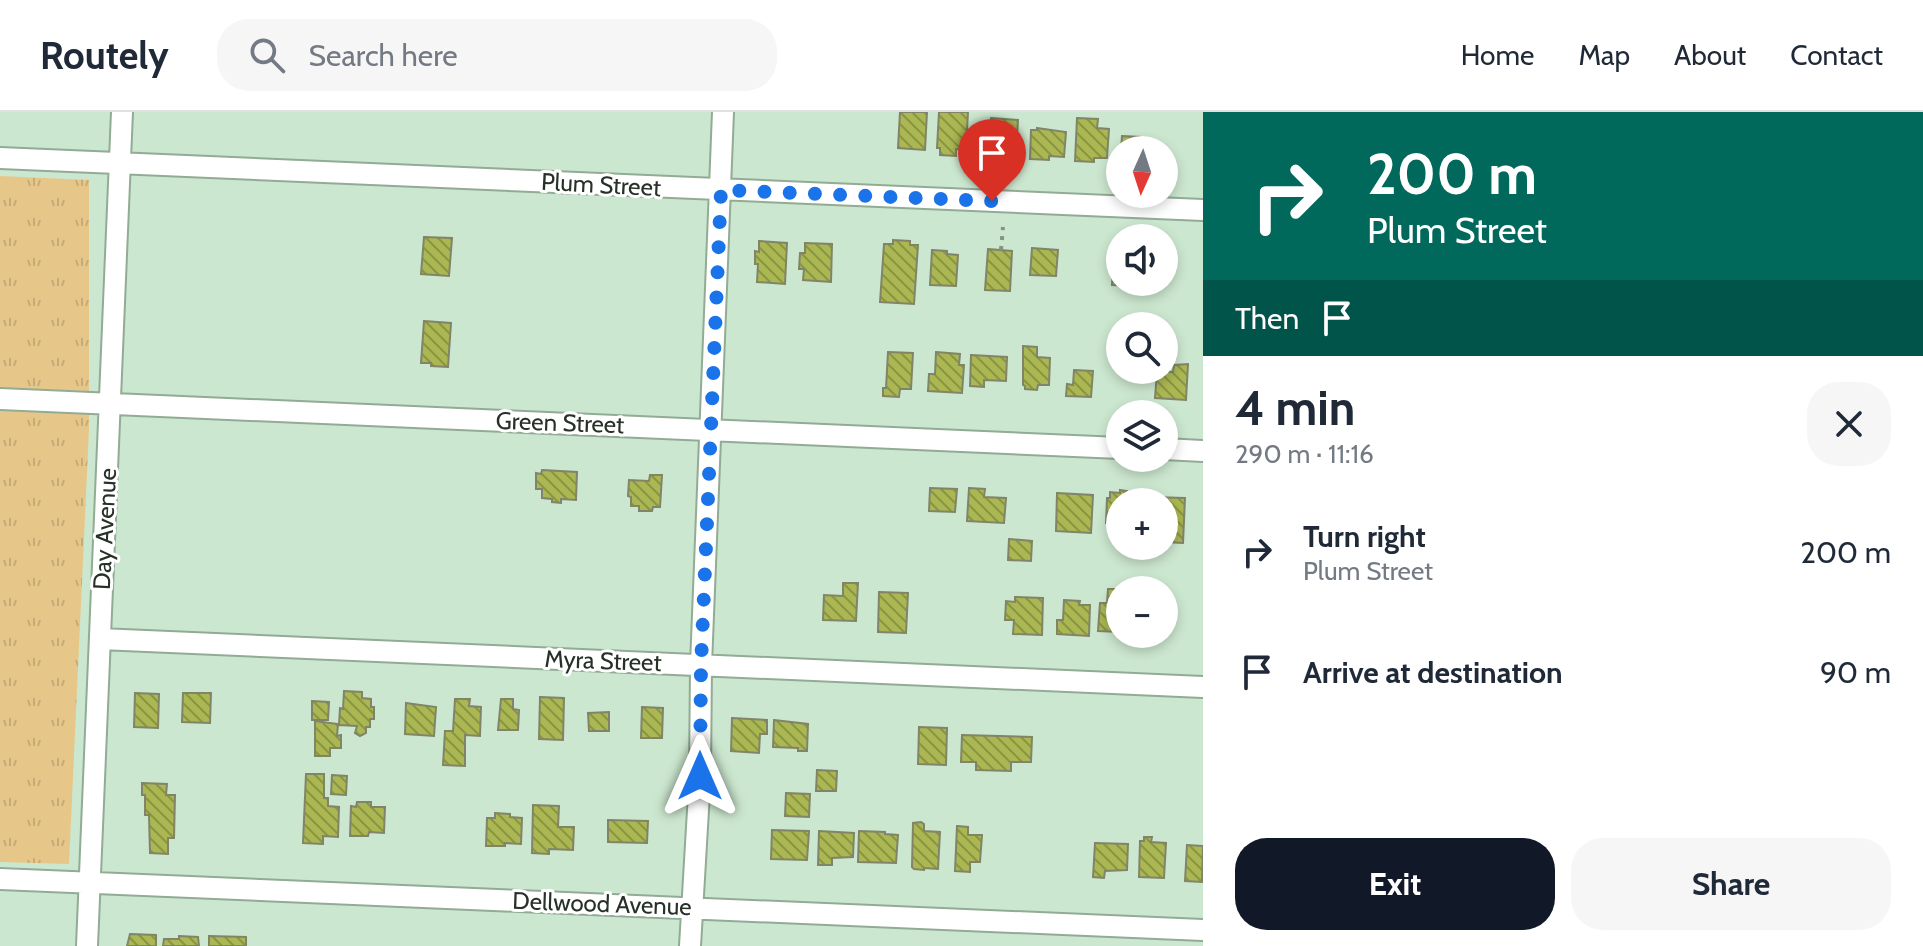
<!DOCTYPE html>
<html lang="en">
<head>
<meta charset="utf-8">
<style>
  :root { --surface:#fff; --page:#f6f6f7; --text:#1f2937; --muted:#747a83; --line:#e0e1e3; --accent:#111827 }
  body { margin:0; font-family:Cabin,sans-serif; background:var(--page); color:var(--text); height:100vh; display:flex; flex-direction:column; font-size:30px; white-space:nowrap }
  * { box-sizing:border-box; margin:0 }
  p { font-size:26px; color:var(--muted) }
  .icon { flex:none; width:44px; height:44px; fill:none; stroke:currentColor; stroke-width:2; stroke-linecap:round; stroke-linejoin:round }
  .map { position:relative; flex:1; overflow:hidden }
  .sheet { display:flex; flex-direction:column; background:var(--surface); width:720px }
  .sheet>* { flex:none }
  .top-card { background:#00695c; color:#fff; overflow:hidden }
  .needle { width:52px; rotate:183deg }
  .buttons { position:absolute; left:1106px; top:24px; display:grid; gap:16px }
  .buttons a { display:grid; place-items:center; width:72px; height:72px; border-radius:50%; background:var(--surface); box-shadow:0 4px 12px #0003; font-size:40px }
  .pin { position:absolute; display:grid; place-items:center; width:68px; height:68px; color:#fff; margin:-82px -34px; border-radius:50% 50% 50% 0; rotate:-45deg; box-shadow:0 0 8px #0007 }
  .pin .icon { rotate:45deg }
  .me { position:absolute; width:88px; margin:-44px; rotate:0deg; stroke-linejoin:round; filter:drop-shadow(0 0 6px #0008) }
  .turn { display:flex; align-items:center; gap:28px; height:168px; padding:0 32px; font-size:36px }
  .turn .icon { width:104px; height:104px; stroke-width:2.5 }
  .turn b { display:block; font-size:56px; line-height:68px }
  .then { display:flex; align-items:center; height:76px; padding:0 32px; background:#0003; gap:16px; font-size:30px }
  .round { display:grid; place-items:center; flex:none; width:84px; height:84px; border-radius:32px; background:var(--page) }
  .headline { display:flex; align-items:center; justify-content:space-between; height:136px; padding:0 32px }
  h1 { font-size:48px; font-weight:700; line-height:60px }
  .action { display:flex; gap:16px; margin-top:auto; padding:16px 32px }
  .action a { flex:1; height:92px; border-radius:32px; background:var(--accent); color:#fff; font-size:32px; font-weight:700; line-height:92px; text-align:center }
  .action a+a { background:var(--page); color:var(--text) }
  ul { padding:0; list-style:none }
  li { display:flex; align-items:center; gap:24px; height:120px; padding:0 32px }
  li div { flex:1 }
  li b { display:block; font-size:30px }
  li em { font-style:normal }
  header { display:flex; align-items:center; gap:48px; box-sizing:border-box; height:112px; padding:0 40px; background:var(--surface); border-bottom:2px solid var(--line) }
  header strong { font-size:38px }
  nav { display:flex; gap:44px; margin-inline-start:auto; font-size:28px }
  .search { width:560px; height:72px; background:var(--page); display:flex; align-items:center; gap:20px; box-sizing:border-box; padding:0 28px; border-radius:32px; color:var(--muted); font-size:30px }
  main { display:flex; flex:1; min-height:0 }
  .map>svg:first-child { display:block }
  .park { fill:url(#park-tufts) }
  .building { fill:url(#building-back-hatch); stroke:#808569; stroke-width:2 }
  .lines { fill:none; stroke-linecap:round; stroke-linejoin:round }
  .minor-casing { stroke:#92ab94; stroke-width:24 }
  .path { stroke:#819483; stroke-width:4; stroke-dasharray:4 6; stroke-linecap:butt }
  .minor { stroke:#fff; stroke-width:20 }
  .route { stroke:#1a73e8; stroke-width:14; stroke-dasharray:0 25.2 }
  .labels { text-anchor:middle; stroke-width:6; stroke-linejoin:round; paint-order:stroke }
  .street-label { font-size:24px; fill:#273128; stroke:#fff }
</style>
</head>
<body>
<header>
<strong>Routely</strong>
<div class="search"><svg class="icon" aria-label="search" viewBox="0 0 24 24"><circle cx="10" cy="10" r="6"/><path d="M15 15l6 6"/></svg>Search here</div>
<nav><a>Home</a><a>Map</a><a>About</a><a>Contact</a></nav>
</header>
<main>
<div class="map">
<svg width="1203" height="834" viewBox="0 0 1203 834">
  <defs>
    <pattern id="park-tufts" width="24" height="20" patternUnits="userSpaceOnUse" patternTransform="scale(2)"><rect width="24" height="20" fill="#e6c789"/><path d="M3 7l-1-3M5 7V3M7 7l1-3M15 17l-1-3M17 17v-4M19 17l1-3" fill="none" stroke="#c5ab76"/></pattern>
    <pattern id="building-back-hatch" width="6" height="6" patternUnits="userSpaceOnUse" patternTransform="scale(2)"><rect width="6" height="6" fill="#aab752"/><path d="M-1 5l2 2M0 0l6 6M5-1l2 2" fill="none" stroke="#8a9544"/></pattern>
  </defs>
  <rect width="100%" height="100%" fill="#cce7cf"/>
  <path class="park" d="M0 64 89 68V317L69 752 0 750Z"/>
  <path class="building" d="M900 0H927L925 38 898 36Z
    M939 0H968L966 38 956 37V44L940 43V36H937Z
    M991 6 1018 8 1016 43 989 41Z
    M1077 6 1098 7 1097 16 1109 17 1107 46H1094V50L1075 49Z
    M1037 16 1066 20 1064 45 1049 44V48L1030 47 1031 18H1037Z
    M1122 24 1141 25 1140 38H1121Z
    M424 125 452 126 449 164 421 162Z
    M893 128 910 129V133H918L914 192 880 190 884 132H893Z
    M759 129 787 131 785 172 757 170 758 152H755V139L759 140Z
    M805 131 832 132 831 170 803 168 804 157H799L800 141H805Z
    M1032 136 1058 138 1056 164 1030 163Z
    M988 137 1012 139 1010 179 985 178Z
    M1114 137H1120V170H1139V174L1112 173Z
    M932 138 947 139V142L958 143 956 174 930 173Z
    M424 209 451 211 448 255 431 254V251H421Z
    M1023 234 1037 235V245L1050 246 1049 273H1038L1037 278 1025 277V274L1023 273Z
    M888 240 913 241 911 277H900L899 285 883 284V276H886Z
    M936 240 960 242 959 253H964L962 281 928 279 929 262H935Z
    M971 243 1007 245 1006 269 984 268V275L970 274Z
    M1188 252 1186 288 1155 286 1157 259 1173 260 1174 253Z
    M1074 258 1093 259 1091 285 1066 284 1067 272 1073 273Z
    M542 358 577 360 576 388 561 387V391L552 390V387L542 386V377H536V361L541 362Z
    M650 363H662L660 395H653L652 399H639V394H631V385L628 384 629 368 649 369Z
    M930 376 957 377 955 400 929 399Z
    M969 376 985 377 984 385 1006 386 1004 411 967 409Z
    M1120 378 1127 379 1126 385H1139V390H1120V412L1106 411 1107 386H1110V380L1120 381Z
    M1057 381 1093 383 1091 421 1056 419Z
    M1150 385 1185 386 1183 431 1164 430V390H1150Z
    M1009 427 1032 429 1031 449 1008 448Z
    M843 471H858L856 509 823 508 824 483 843 484Z
    M1108 477H1114V480H1120V520L1098 519 1100 491H1107Z
    M879 480 908 481 906 521 878 520Z
    M1015 485 1043 486 1042 523 1013 522 1014 508H1005L1006 489 1015 490Z
    M1064 488 1080 489 1079 493H1090L1089 524 1057 522V508H1063Z
    M344 579 362 580V586L371 587V595H374V607H370V615H366V621L360 624 355 621 357 614 339 613 340 596 343 597Z
    M135 581 159 582 158 616 134 615Z
    M183 581H211L210 611 182 610Z
    M540 585 564 586 563 628 539 627Z
    M455 587H470L469 594 481 595 480 624 465 623V654L443 653 445 619H453Z
    M501 587H513V597L519 598 518 618H498Z
    M312 589 329 590 328 608H312Z
    M406 591 436 595 434 624 405 622Z
    M642 595 663 596 662 626H641Z
    M609 600V619H589L588 601Z
    M732 606 767 608V622H760L759 641 731 639Z
    M774 608 808 612 807 639H798V636L773 635Z
    M315 609 338 612 337 624 341 623V636H330V644H315Z
    M919 615 947 616 946 653 918 652Z
    M962 623 1032 625 1031 650H1011V659L976 658V650H961Z
    M817 658 837 659 836 679H816Z
    M306 662H324V686H328V694L339 695 338 725 323 724V732L303 731Z
    M332 663 347 664 346 683 331 682Z
    M142 671 167 672 166 683H175L174 726H168V742L150 741 149 703H145V683H142Z
    M786 681 810 682 809 705 785 704Z
    M357 690H371V695H385L384 721 369 720 368 724H350L351 694 356 695Z
    M533 693 559 694 558 715H574L573 738 549 737V742L532 741Z
    M495 701 510 702V705L522 706 521 732 505 731V734H486L487 706H495Z
    M608 708 648 709 647 731 608 730Z
    M921 710 924 712V719L940 720 938 757 924 756V758L914 757 912 755 913 711Z
    M957 714 968 715V723H982L980 750H970V760L955 759Z
    M772 718 809 719 807 748 771 747Z
    M819 719 854 721 853 745 832 746V753H818Z
    M859 719 885 720V722L898 723 896 751 858 750Z
    M1144 725H1152L1151 730 1166 731 1164 766 1139 765 1140 729H1144Z
    M1095 731 1128 732 1127 758 1105 759 1104 766 1093 765Z
    M1187 733 1203 734 1202 770 1185 769Z
    M130 822 156 823V834H127Z
    M179 824 198 825 199 834H163L164 827H179Z
    M209 824 246 825V834H209Z"/>
  <g class="lines">
    <g class="minor-casing">
      <path id="minor" d="M0 46 1203 98
        M0 287 1120 336
        M1164 337 1203 339
        M100 527 1203 575
        M0 767 1203 818
        M87 834 122 0
        M690 834 700 664 701 553 723 0"/>
    </g>
    <path class="path" d="M1001 138 1003 115"/>
    <use href="#minor" class="minor"/>
  </g>
  <g class="lines">
    <path class="route" d="M700 664 701 553 721 78 992 89"/>
  </g>
  <g class="labels">
    <g class="street-label">
      <text transform="translate(601 73) rotate(3)" y="8">Plum Street</text>
      <text transform="translate(560 311) rotate(2)" y="8">Green Street</text>
      <text transform="translate(105 417) rotate(-87)" y="8">Day Avenue</text>
      <text transform="translate(603 549) rotate(2)" y="8">Myra Street</text>
      <text transform="translate(602 792) rotate(2)" y="8">Dellwood Avenue</text>
    </g>
  </g>
</svg>
<div class="buttons">
<a><svg class="needle" viewBox="-14 -14 28 28"><path d="M0-13l5 13h-10z" fill="#e53935"/><path d="M0 13l5-13h-10z" fill="#747a83"/></svg></a>
<a><svg class="icon" aria-label="sound" viewBox="0 0 24 24"><path d="M4 9h4l5-4v14l-5-4H4zM17 9q2 3 0 6"/></svg></a>
<a><svg class="icon" aria-label="search" viewBox="0 0 24 24"><circle cx="10" cy="10" r="6"/><path d="M15 15l6 6"/></svg></a>
<a><svg class="icon" aria-label="layers" viewBox="0 0 24 24"><path d="M12 4l9 5-9 5-9-5zM3 14l9 5 9-5"/></svg></a>
<a>+</a>
<a>−</a>
</div>
<div class="pin" style="left:992px;top:89px;background:#d93025"><svg class="icon" aria-label="arrive" viewBox="0 0 24 24"><path d="M6 21V4h12l-3 4 3 4H6"/></svg></div>
<svg class="me" style="left:700px;top:664px" viewBox="-20 -20 40 40"><path d="M0-17L14 15 0 8-14 15z" fill="#1a73e8" stroke="#fff" stroke-width="4"/></svg>
</div>
<section class="sheet">
<div class="top-card">
<div class="turn"><svg class="icon" aria-label="right" viewBox="0 0 24 24"><path d="M7 20v-9h11M14 6l5 5-5 5"/></svg><div><b>200 m</b>Plum Street</div></div>
<div class="then">Then<svg class="icon" aria-label="arrive" viewBox="0 0 24 24"><path d="M6 21V4h12l-3 4 3 4H6"/></svg></div>
</div>
<div class="headline"><div><h1>4 min</h1><p>290 m · 11:16</p></div><a class="round"><svg class="icon" aria-label="close" viewBox="0 0 24 24"><path d="M6 6l12 12M18 6L6 18"/></svg></a></div>
<ul>
<li><svg class="icon" aria-label="right" viewBox="0 0 24 24"><path d="M7 20v-9h11M14 6l5 5-5 5"/></svg><div><b>Turn right</b><p>Plum Street</p></div><em>200 m</em></li>
<li><svg class="icon" aria-label="arrive" viewBox="0 0 24 24"><path d="M6 21V4h12l-3 4 3 4H6"/></svg><div><b>Arrive at destination</b></div><em>90 m</em></li>
</ul>
<div class="action"><a>Exit</a><a>Share</a></div>
</section>
</main>
</body>
</html>
